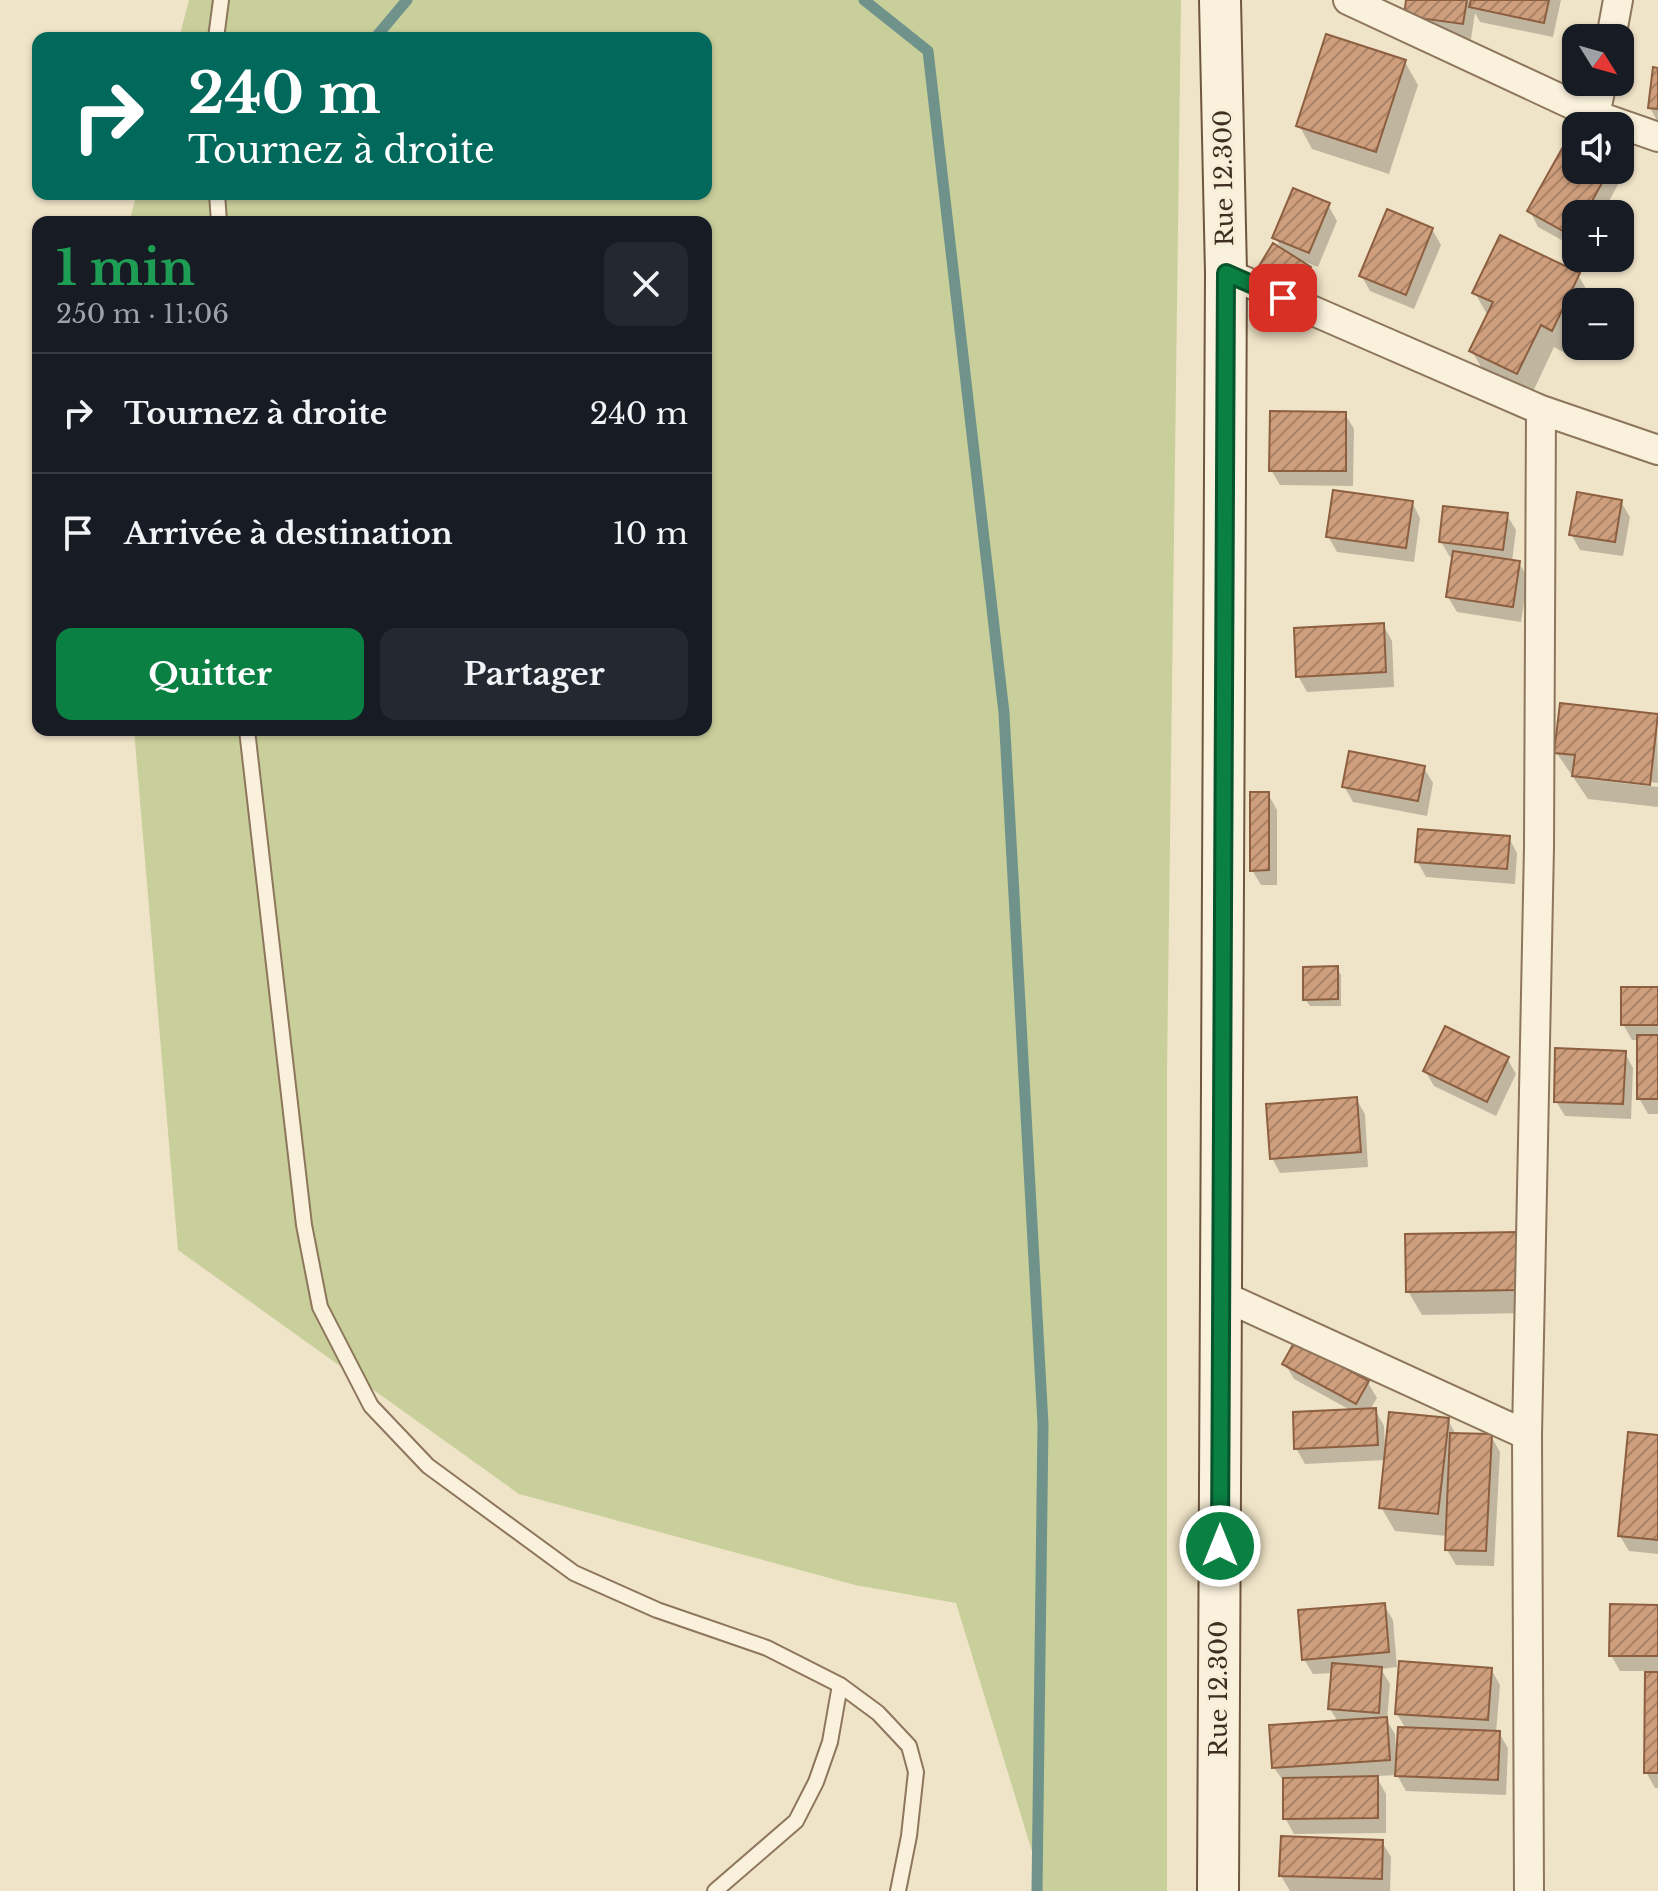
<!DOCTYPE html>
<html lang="fr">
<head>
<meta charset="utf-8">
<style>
  :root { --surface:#171b24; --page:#242831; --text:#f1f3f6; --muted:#9ea1a6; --line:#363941; --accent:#0b8043 }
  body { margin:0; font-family:"Libre Baskerville",serif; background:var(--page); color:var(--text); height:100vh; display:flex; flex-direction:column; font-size:30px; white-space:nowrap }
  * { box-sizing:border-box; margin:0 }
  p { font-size:26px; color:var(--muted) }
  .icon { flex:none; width:44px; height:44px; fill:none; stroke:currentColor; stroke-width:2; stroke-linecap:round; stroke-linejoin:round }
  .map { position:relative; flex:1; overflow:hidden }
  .details { position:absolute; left:32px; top:216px; width:680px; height:520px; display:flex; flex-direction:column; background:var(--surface); border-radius:16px; box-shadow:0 2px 6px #0004 }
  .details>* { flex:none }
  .banner { position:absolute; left:32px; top:32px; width:680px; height:168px; border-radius:16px; box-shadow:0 2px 6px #0004; background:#00695c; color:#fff; overflow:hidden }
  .needle { width:52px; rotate:127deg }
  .tools { position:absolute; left:1562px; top:24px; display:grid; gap:16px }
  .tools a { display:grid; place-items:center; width:72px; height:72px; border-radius:16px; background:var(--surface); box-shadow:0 2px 6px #0004; font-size:40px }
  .pin { position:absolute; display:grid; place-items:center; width:68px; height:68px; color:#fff; margin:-34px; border-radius:16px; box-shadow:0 4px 12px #0006 }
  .me { position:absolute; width:88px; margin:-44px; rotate:0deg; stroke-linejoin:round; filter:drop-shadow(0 0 6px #0008) }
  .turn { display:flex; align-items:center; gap:28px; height:168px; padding:0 24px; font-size:36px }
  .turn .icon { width:104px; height:104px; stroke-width:2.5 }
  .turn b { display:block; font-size:56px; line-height:68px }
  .round { display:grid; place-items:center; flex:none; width:84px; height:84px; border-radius:16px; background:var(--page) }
  .summary { display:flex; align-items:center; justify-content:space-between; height:136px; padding:0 24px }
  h1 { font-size:48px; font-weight:800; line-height:60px; color:#1e9e55 }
  .primary-button { display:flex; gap:16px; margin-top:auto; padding:16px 24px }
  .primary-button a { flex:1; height:92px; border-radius:16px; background:var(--accent); color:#fff; font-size:32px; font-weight:800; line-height:92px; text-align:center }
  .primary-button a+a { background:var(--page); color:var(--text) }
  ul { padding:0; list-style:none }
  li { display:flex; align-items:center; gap:24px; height:120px; padding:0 24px; border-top:2px solid var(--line) }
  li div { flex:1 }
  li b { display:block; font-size:30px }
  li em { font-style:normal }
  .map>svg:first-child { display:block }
  .green { fill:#c9cf9b }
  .shadow { fill:#0003 }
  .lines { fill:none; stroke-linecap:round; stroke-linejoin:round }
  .stream { stroke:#6f938a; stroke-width:11 }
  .building { fill:url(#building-hatch); stroke:#8d5f41; stroke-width:2 }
  .lane-casing { stroke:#8d765c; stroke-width:18 }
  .street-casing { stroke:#8d765c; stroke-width:32 }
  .secondary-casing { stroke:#6f573f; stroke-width:44 }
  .lane { stroke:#faf1dc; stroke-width:14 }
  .street { stroke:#faf1dc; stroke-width:28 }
  .secondary { stroke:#faf1dc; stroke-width:40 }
  .route-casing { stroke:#07532c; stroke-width:20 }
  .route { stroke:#0b8043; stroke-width:14 }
  .labels { text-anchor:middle; stroke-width:6; stroke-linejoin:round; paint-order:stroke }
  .street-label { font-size:24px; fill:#3d2e20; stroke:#f7eed8 }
</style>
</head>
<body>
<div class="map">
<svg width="1658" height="1891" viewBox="0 0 1658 1891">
  <defs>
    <pattern id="building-hatch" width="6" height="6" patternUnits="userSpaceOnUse" patternTransform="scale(2)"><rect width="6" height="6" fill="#cf9f7d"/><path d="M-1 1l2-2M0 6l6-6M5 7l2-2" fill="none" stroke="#a98266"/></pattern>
  </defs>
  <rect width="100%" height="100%" fill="#f0e4c8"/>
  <path class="green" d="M189 0H1181L1167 1072V1891H1041L1042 1884 956 1603 855 1585 519 1494 178 1250 134 730H706V222H129L137 194H706V38H179Z"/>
  <path class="shadow" d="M1408 0H1561L1553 37 1480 22 1475 13 1471 39 1415 31Z
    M1405 62 1418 85 1389 174 1312 149 1299 125Z
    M1658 70V122L1650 108Z
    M1576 145V170H1614L1620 181 1602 214H1576V248L1538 227 1530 211Z
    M1328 205 1337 221 1318 267 1298 259 1313 276 1301 296 1265 273 1261 266 1283 252 1275 237Z
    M1432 229 1441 245 1414 309 1370 291 1361 275Z
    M1578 275 1592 299 1590 302H1576V331L1565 353 1554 347 1531 396 1485 374 1472 351 1488 316 1475 293Z
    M1345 414 1354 429 1353 486 1280 485 1271 470Z
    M1412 502 1420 518 1414 562 1337 552 1328 536Z
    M1621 502 1630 517 1623 556 1580 550 1571 534Z
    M1507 515 1516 530 1512 562 1519 563 1528 578 1521 622 1457 612 1448 597 1454 558 1450 557 1441 542Z
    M1383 625 1392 641 1394 687 1307 692 1298 676Z
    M1657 716 1658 783 1586 775V779L1658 787V807L1588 799 1556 752Z
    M1424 768 1433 783 1427 816 1353 802 1344 786Z
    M1268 794 1277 810V885H1261L1252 870Z
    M1509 838 1517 853 1515 884 1426 877 1417 861Z
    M1337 968 1341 975V1006H1310L1305 999Z
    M1658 989V1114H1648L1639 1098V1040H1632L1623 1024Z
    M1625 1053 1633 1068 1631 1119 1565 1116 1556 1101Z
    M1507 1058 1516 1074 1496 1116 1434 1086 1425 1071Z
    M1356 1099 1365 1114 1368 1167 1280 1173 1272 1158Z
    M1515 1234 1529 1257 1530 1313 1422 1315 1408 1291Z
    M1285 1364 1368 1383 1377 1398 1370 1410H1375L1384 1426 1385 1448 1448 1420 1456 1435 1491 1436 1500 1452 1494 1566 1456 1565 1447 1550V1536L1395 1531 1381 1507 1386 1460 1305 1464 1296 1448 1352 1411 1294 1379Z
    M1658 1437V1554L1629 1551 1620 1536Z
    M1384 1605 1393 1620 1397 1667 1381 1669 1390 1684 1387 1721 1395 1734 1396 1751H1399L1406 1729 1397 1714 1491 1669 1500 1685 1496 1733H1499L1508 1748 1506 1795 1406 1791 1397 1775 1376 1776 1386 1794V1833L1294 1834 1285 1818V1783L1274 1768 1338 1722 1330 1709 1333 1673 1313 1674 1304 1659Z
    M1658 1607V1788H1655L1646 1772 1647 1671H1620L1611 1655Z
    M1382 1842 1391 1857 1390 1891H1290L1281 1876Z"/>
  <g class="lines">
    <path class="stream" d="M864 0 928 51 1004 713 1043 1424 1037 1891
      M375 38 407 0"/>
  </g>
  <path class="building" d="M1406 0H1467L1463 24 1404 16Z
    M1471 0H1549L1544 23 1469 7Z
    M1326 34 1406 60 1376 152 1296 126Z
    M1653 67 1658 68V109L1648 108Z
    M1568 138 1576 143V170H1609L1585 214H1576V230L1572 236 1527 211Z
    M1293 188 1330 203 1309 253 1272 238Z
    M1387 209 1433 228 1406 295 1359 276Z
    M1500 235 1580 273 1552 331 1541 325 1517 374 1469 351 1493 302 1472 293Z
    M1273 243 1311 267 1297 290 1259 266Z
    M1270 411 1346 412V471H1269Z
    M1333 490 1413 501 1406 548 1326 537Z
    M1577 492 1622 500 1615 542 1569 535Z
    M1443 506 1508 513 1503 550 1439 542Z
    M1453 551 1520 561 1513 607 1446 597Z
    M1384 623 1386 672 1296 677 1294 628Z
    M1560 703 1658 714 1650 785 1572 776 1575 755 1554 753Z
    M1349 751 1425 766 1418 801 1342 787Z
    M1250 792H1269V870L1250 871Z
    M1418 829 1510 836 1507 869 1415 862Z
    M1338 966V999L1303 1000V967Z
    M1621 987H1658V1025H1621Z
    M1445 1026 1509 1057 1487 1102 1423 1071Z
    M1637 1035H1658V1099H1637Z
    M1555 1048 1626 1051 1623 1104 1554 1102Z
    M1357 1097 1361 1152 1270 1159 1266 1104Z
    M1517 1232V1290L1406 1292 1405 1234Z
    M1295 1341 1369 1381 1356 1404 1282 1364Z
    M1376 1408 1378 1445 1294 1449 1293 1412Z
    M1389 1412 1449 1418 1438 1514 1379 1508Z
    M1628 1432 1658 1435V1540L1618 1536Z
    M1450 1433 1492 1434 1486 1551 1445 1550Z
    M1385 1603 1389 1652 1302 1660 1298 1610Z
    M1610 1604 1658 1605V1656H1609Z
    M1399 1661 1492 1668 1488 1720 1395 1714Z
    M1332 1663 1382 1667 1379 1713 1328 1709Z
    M1645 1672H1658V1773H1644Z
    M1387 1717 1390 1760 1272 1768 1269 1725Z
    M1398 1727 1500 1731 1498 1780 1395 1776Z
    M1378 1776V1818L1283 1819V1778Z
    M1281 1836 1383 1840 1382 1879 1279 1876Z"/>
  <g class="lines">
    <g class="lane-casing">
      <path id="lane" d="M216 38 221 0
        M217 194 219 222
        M247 730 304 1225 320 1307 371 1406 428 1466 574 1573 657 1610 767 1648 840 1685 878 1713 909 1746 916 1772 909 1836 898 1891
        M715 1891 796 1821 816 1782 830 1742 840 1685"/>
    </g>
    <g class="street-casing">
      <path id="street" d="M1348 0 1595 115 1658 137
        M1611 38 1618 0
        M1595 115 1602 82
        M1226 273 1541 410 1658 450
        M1221 1295 1527 1435
        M1529 1891 1527 1435 1539 847 1541 410"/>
    </g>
    <g class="secondary-casing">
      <path id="secondary" d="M1218 1891 1226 273 1220 0"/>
    </g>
    <use href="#lane" class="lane"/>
    <use href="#street" class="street"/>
    <use href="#secondary" class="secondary"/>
  </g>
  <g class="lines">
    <g class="route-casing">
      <path id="route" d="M1220 1546 1226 273 1283 298"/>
    </g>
    <use href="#route" class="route"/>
  </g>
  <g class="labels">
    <g class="street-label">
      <text transform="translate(1224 178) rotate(-91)" y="8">Rue 12.300</text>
      <text transform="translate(1219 1689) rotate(-90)" y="8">Rue 12.300</text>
    </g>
  </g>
</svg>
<div class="tools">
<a><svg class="needle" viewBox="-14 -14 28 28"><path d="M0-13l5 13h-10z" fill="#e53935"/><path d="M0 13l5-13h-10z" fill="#9ea1a6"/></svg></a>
<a><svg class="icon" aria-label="sound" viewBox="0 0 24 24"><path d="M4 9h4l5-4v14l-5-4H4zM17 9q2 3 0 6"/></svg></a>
<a>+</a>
<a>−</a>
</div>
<div class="pin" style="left:1283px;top:298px;background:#d93025"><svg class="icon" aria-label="arrive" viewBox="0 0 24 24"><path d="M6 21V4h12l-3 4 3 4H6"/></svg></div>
<svg class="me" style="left:1220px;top:1546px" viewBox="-20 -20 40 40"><circle r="17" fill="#0b8043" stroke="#fff" stroke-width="3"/><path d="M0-11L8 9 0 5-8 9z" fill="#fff"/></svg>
<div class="banner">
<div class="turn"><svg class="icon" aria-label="right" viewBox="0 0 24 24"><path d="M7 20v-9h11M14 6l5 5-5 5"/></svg><div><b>240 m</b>Tournez à droite</div></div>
</div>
<section class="details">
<div class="summary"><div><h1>1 min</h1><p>250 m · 11:06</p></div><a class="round"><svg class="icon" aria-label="close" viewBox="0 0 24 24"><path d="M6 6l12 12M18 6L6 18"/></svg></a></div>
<ul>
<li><svg class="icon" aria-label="right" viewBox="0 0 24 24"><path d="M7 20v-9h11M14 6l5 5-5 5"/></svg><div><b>Tournez à droite</b></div><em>240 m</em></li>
<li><svg class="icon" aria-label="arrive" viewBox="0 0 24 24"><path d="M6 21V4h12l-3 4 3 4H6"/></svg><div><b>Arrivée à destination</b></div><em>10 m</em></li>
</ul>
<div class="primary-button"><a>Quitter</a><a>Partager</a></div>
</section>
</div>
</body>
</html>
